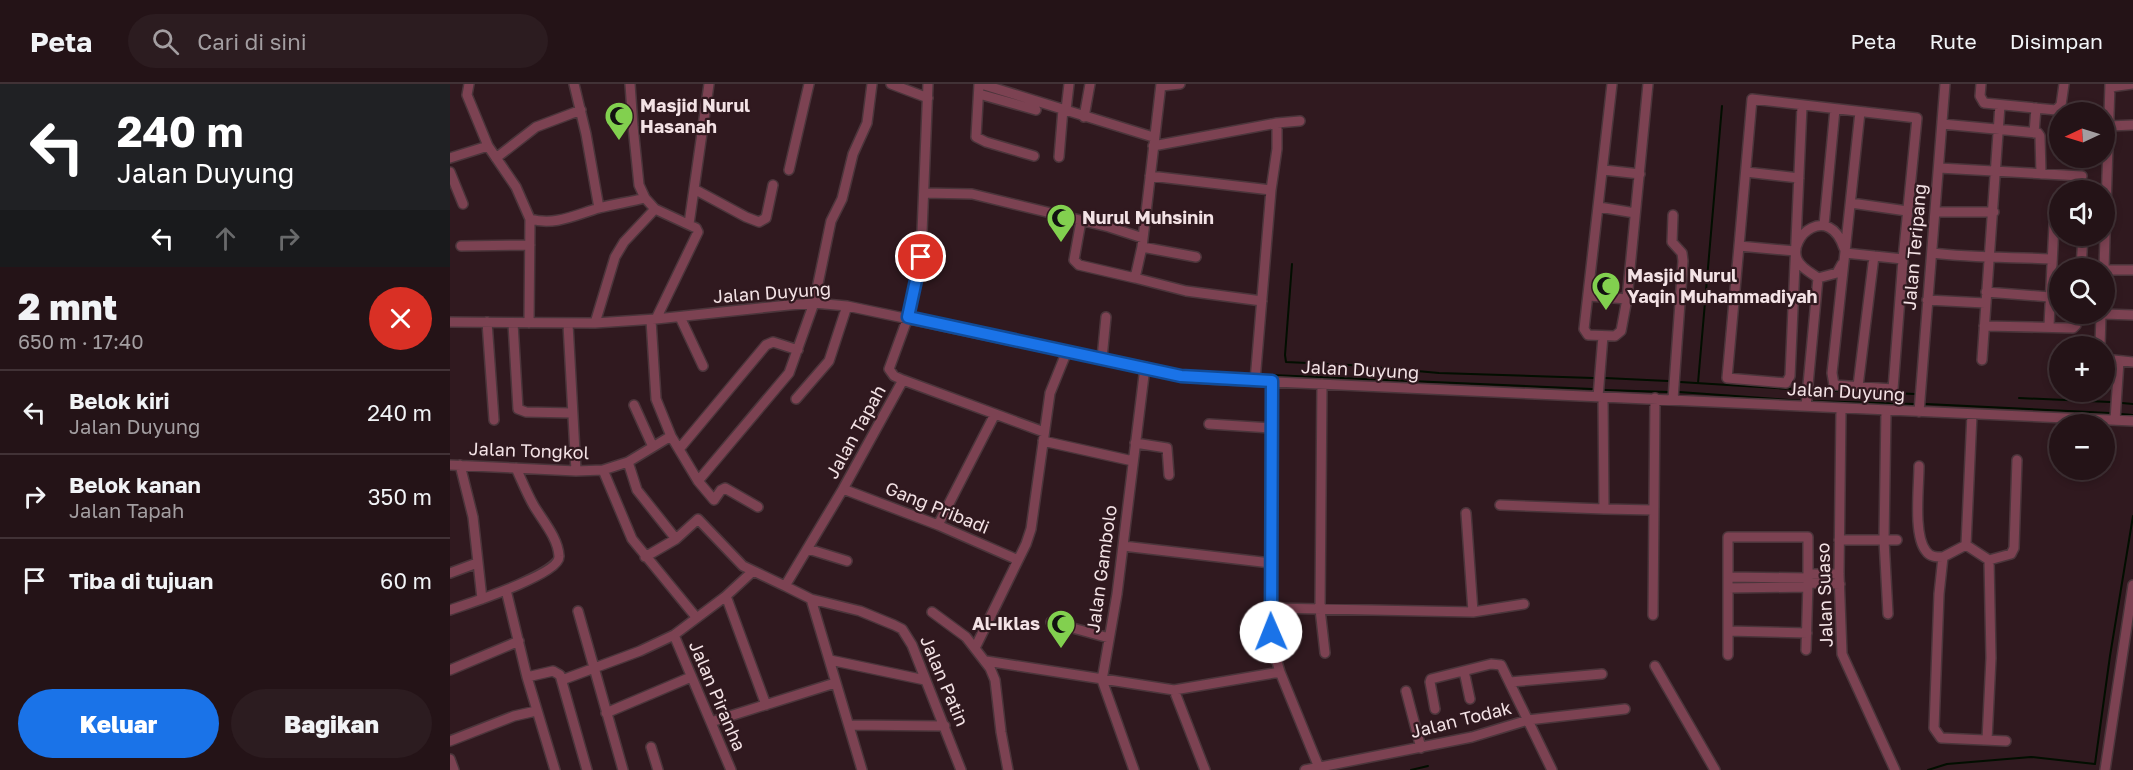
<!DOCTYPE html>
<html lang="id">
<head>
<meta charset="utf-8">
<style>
  :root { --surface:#241317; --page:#2c1c20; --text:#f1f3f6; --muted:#a39ea1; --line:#413236; --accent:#1a73e8 }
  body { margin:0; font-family:"Golos Text",sans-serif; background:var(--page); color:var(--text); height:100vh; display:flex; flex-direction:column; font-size:22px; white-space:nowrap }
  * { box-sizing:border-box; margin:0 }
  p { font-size:20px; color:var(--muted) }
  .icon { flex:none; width:33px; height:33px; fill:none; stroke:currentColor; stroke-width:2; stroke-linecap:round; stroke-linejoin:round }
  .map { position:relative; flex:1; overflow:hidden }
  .drawer { display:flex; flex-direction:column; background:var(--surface); width:450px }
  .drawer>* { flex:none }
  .guide { background:#202124; color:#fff; overflow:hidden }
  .needle { width:39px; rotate:266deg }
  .controls { position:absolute; left:1599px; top:18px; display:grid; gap:12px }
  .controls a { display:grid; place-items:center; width:66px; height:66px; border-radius:50%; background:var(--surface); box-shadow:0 3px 9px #0003,0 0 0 2px var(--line); font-size:30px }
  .pin { position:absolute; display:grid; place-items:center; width:51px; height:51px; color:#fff; margin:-26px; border:3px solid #fff; border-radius:50%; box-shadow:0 2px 6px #0007 }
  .me { position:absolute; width:66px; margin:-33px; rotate:359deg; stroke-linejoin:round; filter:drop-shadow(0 0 4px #0008) }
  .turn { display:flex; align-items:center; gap:21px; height:126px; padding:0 18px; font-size:27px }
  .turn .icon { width:78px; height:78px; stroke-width:2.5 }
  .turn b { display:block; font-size:42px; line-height:51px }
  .lanes { display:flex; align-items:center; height:57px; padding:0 18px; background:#0003; justify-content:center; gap:30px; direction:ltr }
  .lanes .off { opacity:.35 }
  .round { display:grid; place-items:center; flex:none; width:63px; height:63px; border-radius:32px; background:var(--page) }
  .summary { display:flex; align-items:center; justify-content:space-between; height:102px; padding:0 18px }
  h1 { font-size:36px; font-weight:800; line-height:45px }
  .primary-button { display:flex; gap:12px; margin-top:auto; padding:12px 18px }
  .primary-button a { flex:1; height:69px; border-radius:36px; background:var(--accent); color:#fff; font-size:24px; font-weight:800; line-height:69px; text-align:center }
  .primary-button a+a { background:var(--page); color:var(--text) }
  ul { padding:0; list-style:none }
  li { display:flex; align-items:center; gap:18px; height:84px; padding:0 18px; border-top:2px solid var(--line) }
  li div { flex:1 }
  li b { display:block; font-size:22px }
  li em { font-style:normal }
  header { display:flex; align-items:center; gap:36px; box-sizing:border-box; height:84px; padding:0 30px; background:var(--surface); border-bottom:2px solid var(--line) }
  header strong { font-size:28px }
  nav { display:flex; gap:33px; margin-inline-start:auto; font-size:21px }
  .search { width:420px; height:54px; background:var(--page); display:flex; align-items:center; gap:15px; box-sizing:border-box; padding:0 21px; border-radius:33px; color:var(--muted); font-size:22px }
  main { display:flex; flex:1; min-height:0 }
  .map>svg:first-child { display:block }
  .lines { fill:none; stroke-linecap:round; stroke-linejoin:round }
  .stream { stroke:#020e00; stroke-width:2 }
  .minor-casing { stroke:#4b353b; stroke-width:12 }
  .minor { stroke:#7c4252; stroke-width:9 }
  .route-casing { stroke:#114b97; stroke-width:15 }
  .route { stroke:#1a73e8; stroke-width:10 }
  .labels { text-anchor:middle; stroke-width:4.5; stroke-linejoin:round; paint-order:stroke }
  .poi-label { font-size:18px; font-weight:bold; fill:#f3e2e5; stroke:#30191f; text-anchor:start }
  .street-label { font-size:18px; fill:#f3e2e5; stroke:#30191f }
</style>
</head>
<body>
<header>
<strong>Peta</strong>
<div class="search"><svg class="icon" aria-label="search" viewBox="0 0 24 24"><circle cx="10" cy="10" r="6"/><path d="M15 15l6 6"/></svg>Cari di sini</div>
<nav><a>Peta</a><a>Rute</a><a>Disimpan</a></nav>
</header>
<main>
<section class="drawer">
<div class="guide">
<div class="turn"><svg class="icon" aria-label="left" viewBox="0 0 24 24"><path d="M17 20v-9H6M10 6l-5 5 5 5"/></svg><div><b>240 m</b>Jalan Duyung</div></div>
<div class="lanes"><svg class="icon" aria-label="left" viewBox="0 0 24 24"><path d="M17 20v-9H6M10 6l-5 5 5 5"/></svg><svg class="icon off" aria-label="ahead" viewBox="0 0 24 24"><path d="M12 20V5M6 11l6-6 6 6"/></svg><svg class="icon off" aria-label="right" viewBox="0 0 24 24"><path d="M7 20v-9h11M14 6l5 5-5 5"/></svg></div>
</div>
<div class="summary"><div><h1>2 mnt</h1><p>650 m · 17:40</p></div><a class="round" style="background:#d93025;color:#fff"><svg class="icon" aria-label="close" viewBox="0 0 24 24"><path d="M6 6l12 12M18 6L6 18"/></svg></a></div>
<ul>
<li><svg class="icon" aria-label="left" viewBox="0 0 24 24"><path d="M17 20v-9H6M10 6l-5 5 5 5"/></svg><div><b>Belok kiri</b><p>Jalan Duyung</p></div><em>240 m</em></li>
<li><svg class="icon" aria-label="right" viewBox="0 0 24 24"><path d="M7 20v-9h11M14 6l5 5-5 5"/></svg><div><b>Belok kanan</b><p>Jalan Tapah</p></div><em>350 m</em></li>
<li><svg class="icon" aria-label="arrive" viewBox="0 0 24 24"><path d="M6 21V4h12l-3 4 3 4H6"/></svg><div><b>Tiba di tujuan</b></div><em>60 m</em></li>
</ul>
<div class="primary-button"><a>Keluar</a><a>Bagikan</a></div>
</section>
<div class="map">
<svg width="1683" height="686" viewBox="0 0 1683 686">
  <rect width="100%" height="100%" fill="#30191f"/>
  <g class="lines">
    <path class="stream" d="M842 180 835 271 836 278 900 281 989 289 1143 294
      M821 291 1142 305
      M1155 294 1218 297
      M1230 298 1356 306
      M1248 299 1272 22
      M1154 306 1218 308
      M1361 306 1437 309
      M1229 308 1353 317
      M1442 309 1465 310
      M1569 314 1660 318
      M1359 317 1464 320
      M1672 319 1683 320
      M1476 320 1659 329
      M1671 330 1683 331
      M961 686 978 682
      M1478 686 1497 680 1581 673 1645 680 1660 572 1683 432"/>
    <g class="minor-casing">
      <path id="minor" d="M19 0 17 11 38 62 66 103 80 135 79 239
        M124 0 136 50 149 124
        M441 0 478 14
        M529 0 526 53 536 58 584 72
        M531 0 703 53
        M1162 0 1134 245 1138 251 1165 252 1171 247 1177 215 1198 0
        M1531 0 1530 12 1534 19 1606 26 1611 21 1614 0
        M711 2 730 0
        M1660 3 1683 0
        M529 10 586 26
        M616 26 619 0
        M634 33 640 0
        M1492 40 1588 49 1590 52 1591 90
        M1659 42 1683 41
        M1584 49 1586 24
        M703 62 827 39
        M609 73 613 25
        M0 74 38 62
        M46 74 86 43 131 26
        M1489 84 1632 92
        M339 86 359 0
        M1154 86 1190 90
        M0 88 13 120
        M1296 88 1349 94
        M700 92 821 106
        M244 105 296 133 309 138 316 134 323 101
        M474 109 522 110 659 143 693 154
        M1401 119 1457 127
        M1149 123 1185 129
        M205 125 246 144 248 148 206 235
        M1485 128H1544
        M80 135C105 142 125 131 149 124 164 120 180 118 195 114
        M631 137 624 176 629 181 685 194 692 163 711 0
        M239 140 259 0
        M1374 141 1385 25
        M11 162 80 161
        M1289 162 1302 15 1467 34 1453 175
        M692 163 746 173
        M1345 167 1289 162 1277 294 1336 299 1340 292 1352 22
        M1395 169 1453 175 1443 305 1384 301 1382 289 1410 28
        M1482 169C1522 174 1562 173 1602 175
        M1631 184 1633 152
        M1654 184 1660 0
        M1654 186H1683
        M685 194 736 207 812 217
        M1368 194 1387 189 1392 180
        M1536 208 1600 213
        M1139 212 1177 215
        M1477 216 1535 219
        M1654 230 1683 231
        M230 233 253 282
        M201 236 206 315 221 352 248 397 264 416 271 406 275 404 308 423
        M0 238 145 239 206 235 339 221 364 219 397 222 731 292 757 295 1683 337
        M37 238 44 336
        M63 239 68 325 76 328 122 329
        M145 239 165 173 174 158 205 125 195 114 189 101 183 42 180 0
        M118 240 126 387
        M1534 242 1623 244 1626 241 1627 230
        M1599 242 1604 140 1610 136
        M1650 262 1651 230
        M652 274 656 233
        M1654 275 1683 278
        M1532 276 1550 21
        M453 296 594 348
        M805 297 821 106 827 65V39L850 37
        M822 297 821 524 823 564 830 588 870 686
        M872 300 870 525 875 569
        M1408 302 1424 172
        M1148 313 1153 252
        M1153 314 1154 425 1203 426
        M346 315 379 277 397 222
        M1223 315 1233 177 1232 169 1222 158 1223 131
        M184 321 203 363
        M1356 322 1368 194C1361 189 1350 183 1347 175 1338 152 1379 119 1394 164
        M1391 325 1389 490 1392 570 1445 686
        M1436 326 1434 456 1438 530
        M1469 328 1495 0
        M1522 330 1516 461 1493 473 1489 510 1484 644 1491 654 1556 657
        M1665 336 1669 277
        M759 340 821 344
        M593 357 683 377
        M685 359 717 364 719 391
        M230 364 316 261 323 258 348 266
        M178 378 187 406 226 455
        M0 381 126 387 153 386 178 378 221 352
        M10 381 23 433 32 515
        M1469 382C1469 403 1463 451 1476 467 1480 473 1486 473 1493 473
        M153 386 182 455 246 533
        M248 397 339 289 364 219 381 137 392 115 403 70 417 39 422 0
        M393 405 488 441 568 476
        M1050 421 1154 425
        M1016 429 1023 528
        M488 441 545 330
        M1389 456H1447
        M1516 461 1539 476 1541 574 1537 656
        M673 462 821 479
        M358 465 397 477
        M195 473 226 455 248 435 293 482 335 502
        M1539 476 1561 470 1564 464 1567 376
        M0 489 27 479
        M1358 490H1389
        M1278 493 1358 494
        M1278 504 1358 503
        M56 506 77 593 105 686
        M276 512 316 621
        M361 515 410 527 444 541 452 545 462 561 511 686
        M821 524 1023 528 1074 520
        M0 526C17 520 111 490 109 472 108 454 93 437 84 422 77 410 72 397 66 384
        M128 527 173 686
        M482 528 516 553 540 584 545 596 551 648 558 686
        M1203 531 1205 314
        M601 538 659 554
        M1278 547V453H1358V499L1390 500
        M224 551 281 686
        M525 564 576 460 581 445 600 309 617 267
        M1356 566 1358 499
        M1278 571V547L1357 549
        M380 576 475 596
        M536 577 724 606 830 588
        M1205 582 1265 686
        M0 586 69 557
        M1014 587 1020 615
        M77 593 103 587 110 591 137 686
        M112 596 190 567 224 551 276 512 302 488
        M1060 598 1152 590
        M724 606 755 686
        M956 607 971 664
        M985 625 980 598 981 595 1041 580 1051 581 1102 686
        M156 629 241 593
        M261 638 385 599
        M399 641 495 642
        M0 657 64 632 86 627
        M201 663 208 686
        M0 675 4 686
        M412 686 361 515 335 502 393 405 453 296 444 292 439 285 458 233 471 173 478 0
        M684 686 652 596 667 510 695 283
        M855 686 1022 653 1078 636 1175 625
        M1655 686 1683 501"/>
    </g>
    <use href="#minor" class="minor"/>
  </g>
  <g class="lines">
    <g class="route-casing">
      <path id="route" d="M471 173 458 233 731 292 822 297 821 548"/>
    </g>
    <use href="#route" class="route"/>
  </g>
  <defs>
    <g id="mosque-pin" transform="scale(1.5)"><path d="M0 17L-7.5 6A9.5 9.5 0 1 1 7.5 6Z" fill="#82d04f" stroke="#30191f"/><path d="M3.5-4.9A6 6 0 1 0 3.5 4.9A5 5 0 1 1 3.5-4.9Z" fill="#111"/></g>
  </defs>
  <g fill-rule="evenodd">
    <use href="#mosque-pin" x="169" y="32"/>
    <use href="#mosque-pin" x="611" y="134"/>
    <use href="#mosque-pin" x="1156" y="202"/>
    <use href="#mosque-pin" x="611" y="540"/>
  </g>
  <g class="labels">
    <g class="poi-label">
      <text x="190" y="28">Masjid Nurul<tspan x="190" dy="21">Hasanah</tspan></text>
      <text x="632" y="140">Nurul Muhsinin</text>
      <text x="1177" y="198">Masjid Nurul<tspan x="1177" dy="21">Yaqin Muhammadiyah</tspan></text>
      <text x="590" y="546" text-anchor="end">Al-Iklas</text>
    </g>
    <g class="street-label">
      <text transform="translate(1465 163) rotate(-85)" y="6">Jalan Teripang</text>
      <text transform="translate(322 209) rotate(-4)" y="6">Jalan Duyung</text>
      <text transform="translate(910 286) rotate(3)" y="6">Jalan Duyung</text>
      <text transform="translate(1396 308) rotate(3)" y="6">Jalan Duyung</text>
      <text transform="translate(406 348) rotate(-61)" y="6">Jalan Tapah</text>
      <text transform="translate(79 367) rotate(2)" y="6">Jalan Tongkol</text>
      <text transform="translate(487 424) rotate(22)" y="6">Gang Pribadi</text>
      <text transform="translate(652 485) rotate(-82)" y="6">Jalan Gambolo</text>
      <text transform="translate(1375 511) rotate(-92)" y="6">Jalan Suaso</text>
      <text transform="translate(494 597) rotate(67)" y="6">Jalan Patin</text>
      <text transform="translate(267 612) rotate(67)" y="6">Jalan Piranha</text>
      <text transform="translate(1011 636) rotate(-14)" y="6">Jalan Todak</text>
    </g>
  </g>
</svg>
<div class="controls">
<a><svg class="needle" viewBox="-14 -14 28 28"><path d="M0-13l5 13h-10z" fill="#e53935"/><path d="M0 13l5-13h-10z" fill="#a39ea1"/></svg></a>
<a><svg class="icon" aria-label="sound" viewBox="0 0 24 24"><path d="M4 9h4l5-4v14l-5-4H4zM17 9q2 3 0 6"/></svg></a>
<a><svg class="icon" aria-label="search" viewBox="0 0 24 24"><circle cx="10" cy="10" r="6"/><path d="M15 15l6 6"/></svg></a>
<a>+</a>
<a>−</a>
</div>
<div class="pin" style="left:471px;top:173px;background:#d93025"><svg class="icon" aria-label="arrive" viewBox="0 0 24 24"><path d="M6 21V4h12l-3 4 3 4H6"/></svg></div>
<svg class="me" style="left:821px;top:548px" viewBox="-20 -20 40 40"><circle r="19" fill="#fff"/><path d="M0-13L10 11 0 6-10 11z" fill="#1a73e8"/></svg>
</div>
</main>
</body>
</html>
